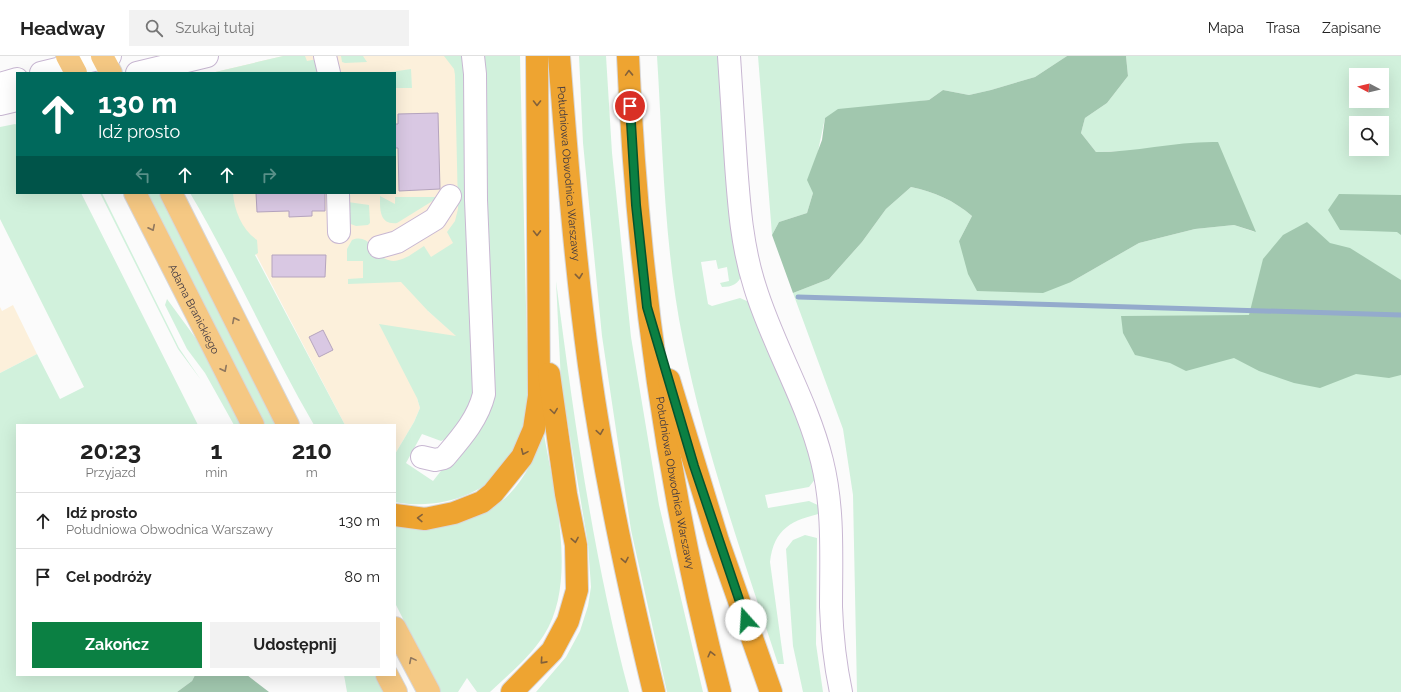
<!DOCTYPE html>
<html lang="pl">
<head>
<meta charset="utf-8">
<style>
  :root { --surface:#fff; --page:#f2f2f2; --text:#222; --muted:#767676; --line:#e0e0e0; --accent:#0b8043 }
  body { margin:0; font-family:Raleway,sans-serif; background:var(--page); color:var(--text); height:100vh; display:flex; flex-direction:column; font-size:15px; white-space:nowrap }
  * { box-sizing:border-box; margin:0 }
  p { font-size:13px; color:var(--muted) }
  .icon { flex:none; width:22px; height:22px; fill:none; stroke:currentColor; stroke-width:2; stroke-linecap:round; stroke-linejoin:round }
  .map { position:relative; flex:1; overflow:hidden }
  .drawer { position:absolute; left:16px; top:368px; width:380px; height:252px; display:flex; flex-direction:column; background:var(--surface); border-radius:0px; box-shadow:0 4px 16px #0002 }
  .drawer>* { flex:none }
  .top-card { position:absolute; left:16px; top:16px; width:380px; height:122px; border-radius:0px; box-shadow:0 4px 16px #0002; background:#00695c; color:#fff; overflow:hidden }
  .needle { width:26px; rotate:277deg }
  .buttons { position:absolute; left:1349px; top:12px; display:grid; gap:8px }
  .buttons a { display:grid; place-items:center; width:40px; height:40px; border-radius:0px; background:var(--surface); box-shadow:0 4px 16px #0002; font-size:20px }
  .pin { position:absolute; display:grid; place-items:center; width:34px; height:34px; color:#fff; margin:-17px; border:2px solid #fff; border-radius:50%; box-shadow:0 1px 4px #0007 }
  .me { position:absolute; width:44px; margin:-22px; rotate:341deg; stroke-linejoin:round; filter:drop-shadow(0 0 3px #0008) }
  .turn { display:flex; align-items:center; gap:14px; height:84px; padding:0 16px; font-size:18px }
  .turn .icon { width:52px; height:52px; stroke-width:2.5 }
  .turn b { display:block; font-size:28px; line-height:34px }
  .lanes { display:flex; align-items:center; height:38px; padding:0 16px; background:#0003; justify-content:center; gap:20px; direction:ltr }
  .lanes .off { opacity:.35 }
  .eta { display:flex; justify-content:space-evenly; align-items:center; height:68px; text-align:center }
  .eta b { font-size:24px; font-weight:700; line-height:28px }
  .action { display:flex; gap:8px; margin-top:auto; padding:8px 16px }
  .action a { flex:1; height:46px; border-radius:0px; background:var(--accent); color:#fff; font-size:16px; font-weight:700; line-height:46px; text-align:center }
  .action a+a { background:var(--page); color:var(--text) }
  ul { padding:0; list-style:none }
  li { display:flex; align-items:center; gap:12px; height:56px; padding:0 16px; border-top:1px solid var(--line) }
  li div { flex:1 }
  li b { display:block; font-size:15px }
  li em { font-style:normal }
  header { display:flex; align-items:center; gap:24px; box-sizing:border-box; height:56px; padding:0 20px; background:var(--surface); border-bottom:1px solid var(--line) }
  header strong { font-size:19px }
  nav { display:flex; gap:22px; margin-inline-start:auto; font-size:14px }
  .search { width:280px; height:36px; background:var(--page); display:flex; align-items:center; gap:10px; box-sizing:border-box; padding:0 14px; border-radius:0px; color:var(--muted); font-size:15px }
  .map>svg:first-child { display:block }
  .commercial { fill:#fcf0db }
  .green { fill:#d1f1dc; fill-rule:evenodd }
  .forest { fill:#a1c7ae }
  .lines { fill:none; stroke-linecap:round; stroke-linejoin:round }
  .stream { stroke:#94abcc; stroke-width:5 }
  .building { fill:#d9c8e3; stroke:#b5a4be }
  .minor-casing { stroke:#c8b7d2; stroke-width:24 }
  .major-casing { stroke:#d8d7d9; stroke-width:24 }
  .highway-casing { stroke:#d8d7d9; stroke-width:24 }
  .minor { stroke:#fff; stroke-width:22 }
  .major { stroke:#f5c883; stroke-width:22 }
  .highway { stroke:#eea431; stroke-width:22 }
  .oneway { stroke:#83613a }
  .oneway2 { stroke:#8f775e }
  .route-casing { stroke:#07532c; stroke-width:10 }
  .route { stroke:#0b8043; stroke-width:7 }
  .labels { text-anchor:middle; stroke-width:3; stroke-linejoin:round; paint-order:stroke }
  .street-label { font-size:11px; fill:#3c3540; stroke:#fbfbfb }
</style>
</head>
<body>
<header>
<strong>Headway</strong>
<div class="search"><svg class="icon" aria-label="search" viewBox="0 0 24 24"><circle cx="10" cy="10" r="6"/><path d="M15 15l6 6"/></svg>Szukaj tutaj</div>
<nav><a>Mapa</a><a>Trasa</a><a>Zapisane</a></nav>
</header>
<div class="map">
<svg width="1401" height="636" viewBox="0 0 1401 636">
  <rect width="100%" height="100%" fill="#fbfbfb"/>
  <path class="commercial" d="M283 0H460L463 225 428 255 457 280 417 342 420 352 414 366 395 398V369H345L224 137H395V17H211Z
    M13 249 37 298 0 317V251L2 255Z"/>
  <path class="green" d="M283 0H305L307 5 317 3 319 17H211Z
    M341 0H363L367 6 345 7 342 6Z
    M444 0H467L468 8 478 306C477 342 480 370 441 385L422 378 406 407 433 425 474 373 485 352 488 332 477 0H520L528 333C527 349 527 364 523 379 507 433 446 456 395 446V398L414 366 420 352 417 342 379 268 456 280 428 255 401 226 348 228V223L363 222V205H347V193L352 184C374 175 376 211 399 204 408 202 416 195 424 190L431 201 453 187 447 176 455 165 458 153 455 19 454 13Z
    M579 0H606L612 97 631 281 659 449 703 636H667L631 474 602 280 583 87Z
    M657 0H722L742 218C739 228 732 231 722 231L720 227 729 225 727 211 718 213 716 204 701 206 708 248 712 250 740 242 749 246 796 347 816 422 809 431 765 439 768 452 809 445 822 451 823 457C792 464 774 472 770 506L784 608H778C743 501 705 395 683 284 664 191 663 94 657 0Z
    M758 0H1067L1035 21 991 34 969 39 943 34 929 44 896 48 825 62 817 100 813 137 807 157 779 166 772 179Z
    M1126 0H1401V636H857L853 439 843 373 793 237 829 223 862 186 886 153 911 131C935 136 953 144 972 160L959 185 1071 226 1139 187 1195 173 1234 169 1255 176 1129 95 1096 96 1081 77 1085 62 1107 47 1128 20ZM1356 19H1382V45H1356ZM1356 67H1382V93H1356Z
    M411 13 412 32H395V17H384Z
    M15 68 17 69V137H81L198 369H17V619H195L192 625 177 636H0V317L37 298 60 343 84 331 0 163V71Z
    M100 137H102L179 292 201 324 178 293Z
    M148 137H160L276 369H265Z
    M190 137H233C234 154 242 174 257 184L258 197 255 199 345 369H314C270 293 235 213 190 137Z
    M380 140 395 148V141H439L397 167C379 169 380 153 380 140Z
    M348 146 369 149 370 167 368 169 356 170 348 167Z
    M556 225C574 363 593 501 629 636H536L566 601 580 575 588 550 591 531 588 488 561 326Z
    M167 243 197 284 242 369H234L205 317 187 293 165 249Z
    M543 373C553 433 579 524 544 579 530 601 509 618 490 636H477L467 622 458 636H440L395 547V469C414 467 434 464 453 462 460 461 470 461 477 459 514 446 534 409 543 373Z
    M805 479 817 482 816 588 823 636H803L793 590 786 493 793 484Z
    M344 619H375L384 636H347Z"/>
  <path class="forest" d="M1067 0H1126L1128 20 1107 47 1085 62 1081 77 1096 96C1137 96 1177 85 1218 86L1256 176 1234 169 1195 173 1139 187 1071 226 1043 237 977 235 968 218 959 185 972 160C953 144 935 136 911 131L886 153 862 186 829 223 793 237 772 179 779 166 807 157 813 137 807 124 822 84 825 62 838 53 929 44 943 34 969 39 991 34 1035 21Z
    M1339 138 1401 139V179L1397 176 1340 174 1328 154Z
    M1307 166 1330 187 1350 192 1401 224V319L1389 322 1356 318 1320 332 1294 327 1259 315 1234 302 1186 315 1170 307 1135 299 1123 277 1121 260 1249 259 1263 203 1283 179Z
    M195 619H247L269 636H177L192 625Z"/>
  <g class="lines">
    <path class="stream" d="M798 241 1401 259"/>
  </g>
  <path class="building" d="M438 57 440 133 399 135 398 92H395V68H398V58Z
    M256 137H325V155H312V160L289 161V155L257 156Z
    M272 199H326L325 221H272Z
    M323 274 333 294 319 301 309 281Z"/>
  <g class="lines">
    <g class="minor-casing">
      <path id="minor" d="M325 0 329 17
        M729 0C731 36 734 72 736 108 739 149 742 191 755 231 773 290 807 344 822 405 834 453 831 502 831 551 832 580 835 608 841 636
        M41 17 110 0
        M137 17 207 0
        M0 28 17 23
        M0 48 17 44
        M338 137 339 176
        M379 191 397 186 435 163 450 140
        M422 401 435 404 444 402C461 382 478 363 484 338L476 144 475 18 473 0"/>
    </g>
    <g class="major-casing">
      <g id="major">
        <path d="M67 0 76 17"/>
        <path d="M102 0 111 17"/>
        <path id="s1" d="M135 137 253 369"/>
        <path d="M171 137 288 369"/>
        <path d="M395 572 429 636"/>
        <path d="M387 619 396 636"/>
      </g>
    </g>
    <g class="highway-casing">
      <g id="highway">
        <path id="s2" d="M559 0C567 103 575 207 589 309 604 418 628 529 654 636"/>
        <path id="s3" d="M628 0C637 215 666 428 720 636"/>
        <path d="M669 324 718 485 771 636"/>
        <path d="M395 459 425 463 454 457 482 446 493 437 522 401 534 373 539 340 537 0"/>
        <path d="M512 636 552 595 568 565 577 534 576 489 566 438 549 318"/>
      </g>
    </g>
    <use href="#minor" class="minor"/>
    <use href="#major" class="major"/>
    <use href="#highway" class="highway"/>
  </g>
  <defs><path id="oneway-chevron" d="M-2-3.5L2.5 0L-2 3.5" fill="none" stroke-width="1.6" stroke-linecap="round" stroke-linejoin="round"/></defs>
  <g class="oneway">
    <use href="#oneway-chevron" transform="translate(629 17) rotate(-92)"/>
    <use href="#oneway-chevron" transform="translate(537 47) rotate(90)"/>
    <use href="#oneway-chevron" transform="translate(537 177) rotate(89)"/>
    <use href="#oneway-chevron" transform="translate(579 220) rotate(84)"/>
    <use href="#oneway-chevron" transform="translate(554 355) rotate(82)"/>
    <use href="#oneway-chevron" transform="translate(600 376) rotate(81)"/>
    <use href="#oneway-chevron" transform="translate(524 396) rotate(114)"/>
    <use href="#oneway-chevron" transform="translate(420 462) rotate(-178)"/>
    <use href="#oneway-chevron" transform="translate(575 484) rotate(80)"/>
    <use href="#oneway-chevron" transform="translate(625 504) rotate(79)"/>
    <use href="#oneway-chevron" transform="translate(711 598) rotate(-104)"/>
    <use href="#oneway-chevron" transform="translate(543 605) rotate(132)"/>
  </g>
  <g class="oneway2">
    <use href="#oneway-chevron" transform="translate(152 172) rotate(64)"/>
    <use href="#oneway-chevron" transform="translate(235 264) rotate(-117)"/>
    <use href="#oneway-chevron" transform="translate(224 313) rotate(63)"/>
    <use href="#oneway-chevron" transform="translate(412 604) rotate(-118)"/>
  </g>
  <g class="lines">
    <g class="route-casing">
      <path id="route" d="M630 50 636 149 647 251 694 410 746 564"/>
    </g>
    <use href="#route" class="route"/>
  </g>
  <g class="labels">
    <g class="street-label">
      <text dy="4" stroke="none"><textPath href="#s2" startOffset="118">Południowa Obwodnica Warszawy</textPath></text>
      <text dy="4" stroke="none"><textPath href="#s1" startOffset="130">Adama Branickiego</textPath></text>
      <text dy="4" stroke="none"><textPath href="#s3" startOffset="430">Południowa Obwodnica Warszawy</textPath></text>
    </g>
  </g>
</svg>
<div class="buttons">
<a><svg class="needle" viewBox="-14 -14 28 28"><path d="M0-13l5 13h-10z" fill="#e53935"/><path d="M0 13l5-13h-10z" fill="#767676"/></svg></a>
<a><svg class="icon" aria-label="search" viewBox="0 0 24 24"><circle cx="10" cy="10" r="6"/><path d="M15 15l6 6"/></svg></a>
</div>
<div class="pin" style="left:630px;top:50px;background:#d93025"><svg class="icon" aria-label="arrive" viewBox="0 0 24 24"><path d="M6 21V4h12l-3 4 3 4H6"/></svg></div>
<svg class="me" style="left:746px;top:564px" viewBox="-20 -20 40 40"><circle r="19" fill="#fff"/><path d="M0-13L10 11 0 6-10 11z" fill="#0b8043"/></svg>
<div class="top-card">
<div class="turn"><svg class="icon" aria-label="ahead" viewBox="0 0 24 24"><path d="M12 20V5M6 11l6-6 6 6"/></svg><div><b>130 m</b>Idź prosto</div></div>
<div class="lanes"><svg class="icon off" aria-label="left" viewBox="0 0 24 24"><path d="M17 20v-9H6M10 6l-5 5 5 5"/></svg><svg class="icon" aria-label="ahead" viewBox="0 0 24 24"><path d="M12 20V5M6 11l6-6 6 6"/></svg><svg class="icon" aria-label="ahead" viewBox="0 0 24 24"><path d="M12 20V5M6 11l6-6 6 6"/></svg><svg class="icon off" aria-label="right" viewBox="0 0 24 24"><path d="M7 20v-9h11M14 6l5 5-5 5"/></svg></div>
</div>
<section class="drawer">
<div class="eta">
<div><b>20:23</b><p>Przyjazd</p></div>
<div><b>1</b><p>min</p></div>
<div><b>210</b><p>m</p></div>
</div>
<ul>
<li><svg class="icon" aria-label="ahead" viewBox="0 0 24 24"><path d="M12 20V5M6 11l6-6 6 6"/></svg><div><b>Idź prosto</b><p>Południowa Obwodnica Warszawy</p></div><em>130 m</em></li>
<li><svg class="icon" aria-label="arrive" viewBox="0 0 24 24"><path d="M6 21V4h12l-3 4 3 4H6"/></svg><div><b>Cel podróży</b></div><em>80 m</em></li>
</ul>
<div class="action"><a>Zakończ</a><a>Udostępnij</a></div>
</section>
</div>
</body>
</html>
